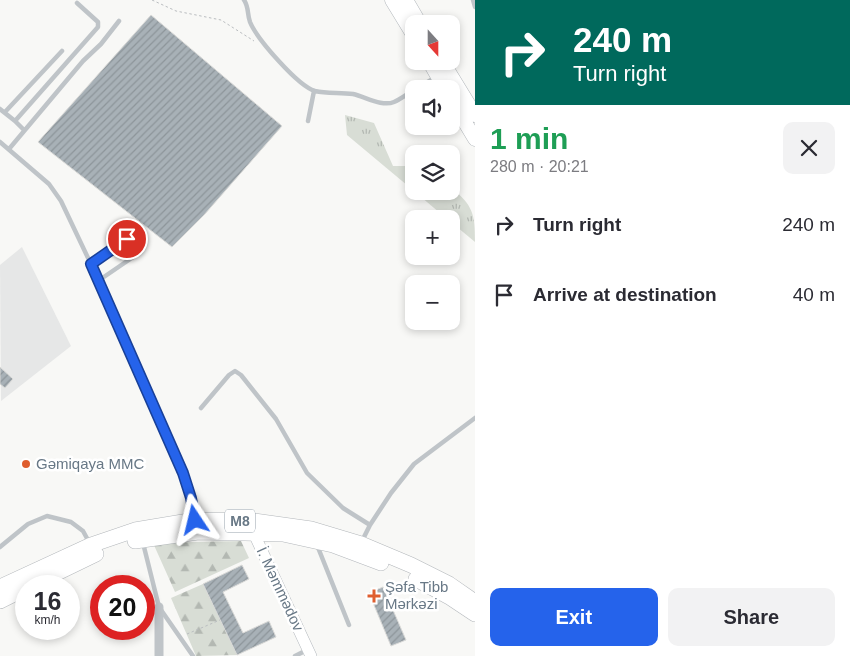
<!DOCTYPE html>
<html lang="en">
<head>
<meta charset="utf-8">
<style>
  :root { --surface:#fff; --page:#f2f2f3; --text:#2b2b33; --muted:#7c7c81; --accent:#2563eb }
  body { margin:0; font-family:Helvetica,sans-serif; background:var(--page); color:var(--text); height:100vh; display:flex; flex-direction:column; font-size:19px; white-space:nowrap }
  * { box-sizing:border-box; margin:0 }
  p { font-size:16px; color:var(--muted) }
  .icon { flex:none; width:28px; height:28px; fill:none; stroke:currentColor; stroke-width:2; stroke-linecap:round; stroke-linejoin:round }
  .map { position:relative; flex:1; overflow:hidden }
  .details { display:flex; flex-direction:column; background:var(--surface); width:375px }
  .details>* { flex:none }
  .top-card { background:#00695c; color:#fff; overflow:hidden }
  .needle { width:32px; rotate:159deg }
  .tools { position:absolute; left:405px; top:15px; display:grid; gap:10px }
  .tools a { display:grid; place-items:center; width:55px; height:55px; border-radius:10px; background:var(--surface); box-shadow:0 2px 8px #0003; font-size:25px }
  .speed { position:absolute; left:15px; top:575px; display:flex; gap:10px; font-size:25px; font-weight:700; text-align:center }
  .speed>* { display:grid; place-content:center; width:65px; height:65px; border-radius:50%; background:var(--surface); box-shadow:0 2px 8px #0003; line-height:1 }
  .speed small { font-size:12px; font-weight:400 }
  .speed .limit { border:8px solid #d22; background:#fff; color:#111 }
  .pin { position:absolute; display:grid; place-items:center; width:42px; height:42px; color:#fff; margin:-21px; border:2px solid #fff; border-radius:50%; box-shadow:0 1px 5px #0007 }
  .me { position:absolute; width:55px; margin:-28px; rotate:350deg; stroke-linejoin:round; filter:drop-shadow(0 0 4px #0008) }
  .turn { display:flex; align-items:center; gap:18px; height:105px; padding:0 15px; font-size:22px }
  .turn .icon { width:65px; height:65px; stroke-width:2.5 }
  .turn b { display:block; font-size:35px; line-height:42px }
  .round { display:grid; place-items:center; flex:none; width:52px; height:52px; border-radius:10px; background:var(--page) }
  .summary { display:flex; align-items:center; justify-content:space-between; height:85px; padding:0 15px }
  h1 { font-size:30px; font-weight:700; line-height:38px; color:#1e9e55 }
  .button { display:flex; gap:10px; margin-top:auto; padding:10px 15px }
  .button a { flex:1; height:58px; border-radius:10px; background:var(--accent); color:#fff; font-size:20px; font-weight:700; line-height:58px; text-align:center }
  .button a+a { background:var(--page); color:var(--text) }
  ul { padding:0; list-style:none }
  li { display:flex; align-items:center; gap:15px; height:70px; padding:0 15px }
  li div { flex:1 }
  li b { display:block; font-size:19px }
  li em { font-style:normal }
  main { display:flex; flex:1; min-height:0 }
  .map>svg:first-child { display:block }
  .built { fill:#e6e7e7 }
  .grass { fill:url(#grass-tufts) }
  .forest { fill:url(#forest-firs) }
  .building { fill:url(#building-hatch); stroke:#dadad8 }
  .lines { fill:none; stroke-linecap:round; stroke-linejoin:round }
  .secondary-casing { stroke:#b4b9be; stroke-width:12 }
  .primary-casing { stroke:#b3b8bc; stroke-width:15 }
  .highway-casing { stroke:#b3b7bb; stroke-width:16 }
  .path { stroke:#babdc0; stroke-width:1; stroke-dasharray:2.5 2.5; stroke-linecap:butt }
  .lane { stroke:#bfc4c8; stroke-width:4.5 }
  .street { stroke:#bfc4c8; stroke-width:9 }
  .secondary { stroke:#fff; stroke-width:11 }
  .primary { stroke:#fff; stroke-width:14 }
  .highway { stroke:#fff; stroke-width:15 }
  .route-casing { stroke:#184099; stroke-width:12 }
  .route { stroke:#2563eb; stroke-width:9 }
  .poi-dot { fill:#df5e2f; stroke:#fff; stroke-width:2 }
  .labels { text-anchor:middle; stroke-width:5; stroke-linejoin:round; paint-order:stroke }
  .shield { fill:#fff; stroke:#95a0aa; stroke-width:1 }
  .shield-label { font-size:14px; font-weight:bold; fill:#687886 }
  .poi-label { font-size:15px; fill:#687886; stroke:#fff; text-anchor:start }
  .street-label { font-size:15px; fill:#687886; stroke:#fff }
</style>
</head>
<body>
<main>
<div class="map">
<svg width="475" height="656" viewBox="0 0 475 656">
  <defs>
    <pattern id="grass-tufts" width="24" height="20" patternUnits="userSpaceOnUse" patternTransform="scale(1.25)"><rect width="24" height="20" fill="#d8ddd5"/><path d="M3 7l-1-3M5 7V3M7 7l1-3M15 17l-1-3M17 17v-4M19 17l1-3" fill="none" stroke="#b3b8b2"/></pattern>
    <pattern id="forest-firs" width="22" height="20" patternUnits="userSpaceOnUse" patternTransform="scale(1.25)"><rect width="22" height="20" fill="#d8ddd5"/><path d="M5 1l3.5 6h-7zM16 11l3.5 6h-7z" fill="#b3b8b2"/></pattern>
    <pattern id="building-hatch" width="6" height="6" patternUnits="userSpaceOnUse" patternTransform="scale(1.25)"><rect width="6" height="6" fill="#a8b1b7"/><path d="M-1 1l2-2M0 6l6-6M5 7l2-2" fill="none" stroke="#8d959a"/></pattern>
  </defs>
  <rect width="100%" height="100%" fill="#f8f8f6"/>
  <path class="built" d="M22 247 71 346 1 401 0 265Z"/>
  <path class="grass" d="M345 115 374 123 393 166H414V191L347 135Z
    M451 187C473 206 475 213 475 242L451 222V219H447L414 191H451Z"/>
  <path class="forest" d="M241 541 249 558 175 592 153 543Z
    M203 584 237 655 196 656 171 598Z"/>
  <path class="building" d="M151 15 282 126 204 215 172 247 38 142Z
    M0 367 13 379 5 388 0 384Z
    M242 565 249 579 223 592 243 633 269 621 276 637 237 655 203 584Z
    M383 587 406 640 391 646 369 593Z"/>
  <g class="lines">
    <g class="secondary-casing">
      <path id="secondary" d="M255 528 256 538 311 656"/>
    </g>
    <g class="primary-casing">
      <path id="primary" d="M392 0 414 36
        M406 0 420 24
        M429 61 445 89
        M442 61 475 115
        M451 99 475 139"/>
    </g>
    <g class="highway-casing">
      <path id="highway" d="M135 541 198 532 283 534 333 545 381 563
        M416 579 451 598 475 614
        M30 586 96 554
        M0 587 91 545 135 530 195 520 254 521 311 529 361 544 411 565 449 584 475 602
        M0 601 26 588"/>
    </g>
    <path class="path" d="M152 0 176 11 221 20 254 41
      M187 634 220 620"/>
    <path class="lane" d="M244 0C249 7 247 14 250 22 257 39 298 86 315 91 327 94 341 92 353 94 366 97 382 107 394 102 401 99 407 94 414 90
      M473 0 475 7
      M416 89 436 77
      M0 109 15 121
      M5 112 62 51
      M308 121 314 91
      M24 130 15 121 98 27V22L77 3
      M0 142 49 184 61 201 89 260 166 438 183 473 191 498 194 518
      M9 149 83 61 101 44 119 21
      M91 264 127 239H130L139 248V253L98 281
      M201 408 229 375 235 371 241 375 276 419 307 473 343 508 370 525
      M362 541 370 525 391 493 414 464 475 418
      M143 543 159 607 193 656
      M317 545 349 625
      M0 547 28 524 47 516 71 522 83 531 89 542
      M295 656 307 650"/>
    <path class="street" d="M159 656V607"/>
    <use href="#secondary" class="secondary"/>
    <use href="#primary" class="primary"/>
    <use href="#highway" class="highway"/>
  </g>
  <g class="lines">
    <g class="route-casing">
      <path id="route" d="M127 239 91 264 183 473 191 498 195 520"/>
    </g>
    <use href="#route" class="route"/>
  </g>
  <g class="poi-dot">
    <circle cx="26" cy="464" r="5"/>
    <path d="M371.5 588.5h5v5h5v5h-5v5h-5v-5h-5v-5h5z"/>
  </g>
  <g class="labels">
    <rect class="shield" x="225" y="509.5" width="30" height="23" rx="4"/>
    <g class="shield-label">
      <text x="240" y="526">M8</text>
    </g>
    <g class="poi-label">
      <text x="36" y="469">Gəmiqaya MMC</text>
      <text x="385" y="592">Şəfa Tibb<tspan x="385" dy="17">Mərkəzi</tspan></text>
    </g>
    <g class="street-label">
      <text transform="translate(280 589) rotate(65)" y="5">İ. Məmmədov</text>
    </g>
  </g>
</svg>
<div class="tools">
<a><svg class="needle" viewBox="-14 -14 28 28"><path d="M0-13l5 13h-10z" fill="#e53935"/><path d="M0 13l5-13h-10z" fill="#7c7c81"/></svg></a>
<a><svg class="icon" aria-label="sound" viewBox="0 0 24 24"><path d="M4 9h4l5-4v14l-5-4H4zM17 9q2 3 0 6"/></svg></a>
<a><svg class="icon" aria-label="layers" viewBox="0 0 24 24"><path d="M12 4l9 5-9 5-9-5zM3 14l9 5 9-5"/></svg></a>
<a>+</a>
<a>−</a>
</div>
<div class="speed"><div>16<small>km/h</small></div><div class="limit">20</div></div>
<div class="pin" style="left:127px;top:239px;background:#d93025"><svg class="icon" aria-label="arrive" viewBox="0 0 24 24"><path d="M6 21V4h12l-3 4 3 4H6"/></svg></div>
<svg class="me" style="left:195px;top:520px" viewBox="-20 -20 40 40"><path d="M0-17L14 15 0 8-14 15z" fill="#2563eb" stroke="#fff" stroke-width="4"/></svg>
</div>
<section class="details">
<div class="top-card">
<div class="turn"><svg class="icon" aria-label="right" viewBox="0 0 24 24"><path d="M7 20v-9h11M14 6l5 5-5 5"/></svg><div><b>240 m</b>Turn right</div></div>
</div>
<div class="summary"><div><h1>1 min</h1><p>280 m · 20:21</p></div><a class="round"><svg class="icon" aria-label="close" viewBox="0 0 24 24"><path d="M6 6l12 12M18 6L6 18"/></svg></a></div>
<ul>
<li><svg class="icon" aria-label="right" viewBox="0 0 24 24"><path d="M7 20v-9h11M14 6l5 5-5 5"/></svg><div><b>Turn right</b></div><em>240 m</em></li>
<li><svg class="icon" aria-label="arrive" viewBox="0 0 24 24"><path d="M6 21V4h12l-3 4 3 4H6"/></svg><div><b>Arrive at destination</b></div><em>40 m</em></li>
</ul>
<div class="button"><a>Exit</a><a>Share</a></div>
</section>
</main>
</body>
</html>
